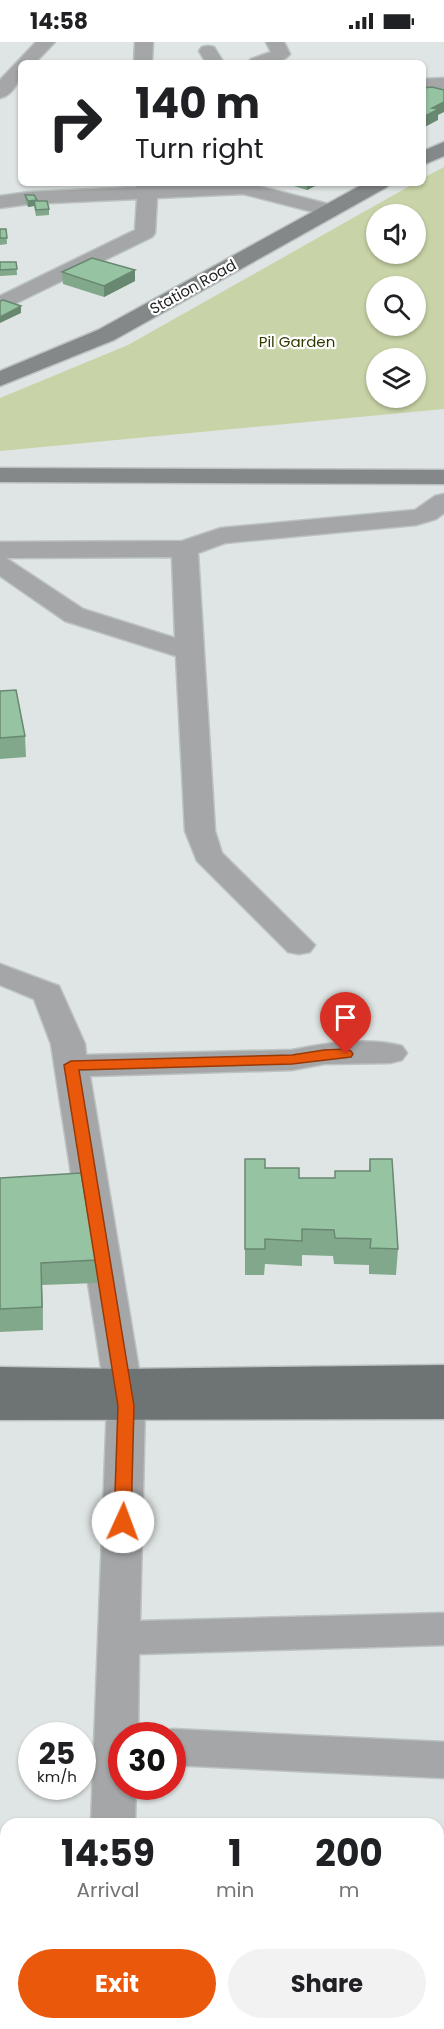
<!DOCTYPE html>
<html lang="en">
<head>
<meta charset="utf-8">
<style>
  :root { --surface:#fff; --page:#f2f2f2; --text:#202124; --muted:#757577; --accent:#ea580c }
  body { margin:0; font-family:Poppins,sans-serif; background:var(--page); color:var(--text); height:100vh; display:flex; flex-direction:column; font-size:22px; white-space:nowrap }
  * { box-sizing:border-box; margin:0 }
  p { font-size:20px; color:var(--muted) }
  .icon { flex:none; width:33px; height:33px; fill:none; stroke:currentColor; stroke-width:2; stroke-linecap:round; stroke-linejoin:round }
  .map { position:relative; flex:1; overflow:hidden }
  .drawer { position:absolute; left:0px; top:1776px; width:444px; height:212px; display:flex; flex-direction:column; background:var(--surface); border-radius:18px 18px 0 0; box-shadow:0 2px 4px #0004 }
  .drawer>* { flex:none }
  .banner { position:absolute; left:18px; top:18px; width:408px; height:126px; border-radius:9px; box-shadow:0 2px 4px #0004; background:#fff; color:var(--text); overflow:hidden }
  .tools { position:absolute; left:366px; top:162px; display:grid; gap:12px }
  .tools a { display:grid; place-items:center; width:60px; height:60px; border-radius:50%; background:var(--surface); box-shadow:0 2px 4px #0004; font-size:30px }
  .speed { position:absolute; left:18px; top:1680px; display:flex; gap:12px; font-size:30px; font-weight:700; text-align:center }
  .speed>* { display:grid; place-content:center; width:78px; height:78px; border-radius:50%; background:var(--surface); box-shadow:0 2px 4px #0004; line-height:1 }
  .speed small { font-size:15px; font-weight:400 }
  .speed .limit { border:9px solid #d22; background:#fff; color:#111 }
  .pin { position:absolute; display:grid; place-items:center; width:51px; height:51px; color:#fff; margin:-62px -26px; border-radius:50% 50% 50% 0; rotate:-45deg; box-shadow:0 0 6px #0007 }
  .pin .icon { rotate:45deg }
  .me { position:absolute; width:66px; margin:-33px; rotate:2deg; stroke-linejoin:round; filter:drop-shadow(0 0 4px #0008) }
  .turn { display:flex; align-items:center; gap:21px; height:126px; padding:0 18px; font-size:27px }
  .turn .icon { width:78px; height:78px; stroke-width:2.5 }
  .turn b { display:block; font-size:42px; line-height:51px }
  .eta { display:flex; justify-content:space-evenly; align-items:center; height:102px; text-align:center }
  .eta b { font-size:36px; font-weight:700; line-height:42px }
  .action { display:flex; gap:12px; margin-top:auto; padding:12px 18px }
  .action a { flex:1; height:69px; border-radius:36px; background:var(--accent); color:#fff; font-size:24px; font-weight:700; line-height:69px; text-align:center }
  .action a+a { background:var(--page); color:var(--text) }
  .status { display:flex; justify-content:space-between; align-items:center; height:42px; padding:0 30px; background:var(--surface); direction:ltr }
  .status svg { height:16px; fill:currentColor }
  .map>svg:first-child { display:block }
  .green { fill:#c8d3a7; fill-rule:evenodd }
  .lines { fill:none; stroke-linecap:round; stroke-linejoin:round }
  .street-casing { stroke:#bcc2c1; stroke-width:3 }
  .secondary-casing { stroke:#bcc2c1; stroke-width:3 }
  .primary-casing { stroke:#bcc2c1; stroke-width:3 }
  .street { fill:#a4a6a7; fill-rule:evenodd }
  .secondary { fill:#858889; fill-rule:evenodd }
  .primary { fill:#6e7374; fill-rule:evenodd }
  .wall { fill:#81a88a }
  .shaded-wall { fill:#698871 }
  .building { fill:#96c3a1; stroke:#698871; stroke-width:1.5 }
  .route { fill:#ea580c; stroke:#983908; stroke-width:1.5 }
  .labels { text-anchor:middle; stroke-width:4.5; stroke-linejoin:round; paint-order:stroke }
  .far-street-label { font-size:15px; fill:#1e2020; stroke:#fff }
  .far-park-label { font-size:15px; fill:#303a00; stroke:#fff }
</style>
</head>
<body>
<div class="status"><b>14:58</b><svg viewBox="0 0 49 12"><path d="M0 12V9h3v3zM5 12V6h3v6zM10 12V3h3v9zM15 12V0h3v12zM26 1h20v11H26zM47 4h2v5h-2z"/></svg></div>
<div class="map">
<svg width="444" height="1987" viewBox="0 0 444 1987">
  <rect width="100%" height="100%" fill="#dfe5e4"/>
  <path class="green" d="M444 125V367L0 409V356L128 303 415 141H423V136ZM376 172H416V212H376ZM376 244H416V284H376ZM376 316H416V356H376Z"/>
  <g class="lines">
    <g class="street-casing">
      <path id="street" d="M36 0H55L35 21H21C21 35 16 52 0 56V38Z
        M135 0H153L152 21H134Z
        M266 0H284L290 12C281 24 261 21 248 21L251 17 271 10Z
        M208 4 214 5 224 21H206L199 9 202 5Z
        M444 36V48L423 49V37Z
        M136 141H156V144L247 141 336 164 339 168 336 172 329 174 243 152 157 156 155 191 152 195 0 269V254L135 188 137 157 29 162 0 166V154L29 150 136 145Z
        M444 452V471L436 477 416 483 225 501 198 511 215 789 222 811 315 903 310 910 299 912 288 910 197 819 185 789 176 614 65 579 0 534V500L182 499 221 486 415 468 435 454ZM172 515 175 596 83 567 6 516Z
        M0 922 59 944 85 1002 86 1013 292 1008C326 1001 368 995 402 1004L407 1011 402 1018 390 1021 324 1022 292 1028 90 1034 145 1364 140 1579 444 1571V1603L139 1612 138 1694H122V1744H136L135 1782H91L107 1364 51 1002 34 957 0 943Z
        M172 1687 444 1700V1736L172 1723V1694H156Z
        M83 1982H131V1987H83Z"/>
    </g>
    <g class="secondary-casing">
      <path id="secondary" d="M444 100V114L423 123V109Z
        M365 141H390L387 145 114 298 0 344V329L98 288Z
        M0 426 444 428V442L0 440Z"/>
    </g>
    <g class="primary-casing">
      <path id="primary" d="M444 1323V1377L0 1378V1325L121 1327Z"/>
    </g>
    <use href="#street" class="street"/>
    <use href="#secondary" class="secondary"/>
    <use href="#primary" class="primary"/>
  </g>
  <path class="wall" d="M284 141H321L307 148Z
    M25 153 37 159 49 167V173L36 174 34 164 28 165 25 159Z
    M0 187H6L7 202 0 203Z
    M0 220H16L17 233 0 234Z
    M135 228V239L104 255 63 242 62 230Z
    M0 649 25 694 26 715 0 717Z
    M245 1117 265 1126 299 1136H335V1129H369L370 1117 398 1207 396 1233 369 1232V1223L334 1222 333 1214 302 1213V1224L265 1222 264 1233H245Z
    M0 1136 96 1218 97 1241 42 1243 43 1288 0 1290Z"/>
  <path class="shaded-wall" d="M444 60V70L438 73V78L423 86V75L432 66Z
    M307 141H321L307 148Z
    M37 158 38 164 34 159V164L28 165V159Z
    M135 228V239L104 255V244Z
    M21 264V271L0 281V275Z
    M41 1221 42 1243 43 1288 42 1265Z"/>
  <path class="building" d="M432 45 444 48V60L432 66 439 67 423 75V46Z
    M25 153H34L37 158 28 159Z
    M34 159H47L49 167 36 168Z
    M0 187H6L7 196H0Z
    M92 216 135 228 104 244 62 230Z
    M0 220H16L17 227 0 228Z
    M3 258 21 264 0 275V259Z
    M16 648 25 694 0 696V649Z
    M245 1117H265V1126H299V1136H335V1129H370V1117H392L398 1207 370 1206 371 1197 335 1196 334 1188 302 1187V1199L265 1197V1207H245Z
    M81 1131 96 1218 41 1221 42 1265 0 1267V1136Z"/>
  <path class="route" d="M346 1007 351 1009 353 1012 351 1015 292 1022 79 1028 134 1364 131 1480 129 1485 123 1486 117 1485 114 1480 118 1364 64 1023 71 1019 292 1013 324 1008Z"/>
  <g class="labels">
    <g class="far-street-label">
      <text transform="translate(193 245) rotate(-29)" y="5">Station Road</text>
    </g>
    <g class="far-park-label">
      <text x="297" y="305">Pil Garden</text>
    </g>
  </g>
</svg>
<div class="tools">
<a><svg class="icon" aria-label="sound" viewBox="0 0 24 24"><path d="M4 9h4l5-4v14l-5-4H4zM17 9q2 3 0 6"/></svg></a>
<a><svg class="icon" aria-label="search" viewBox="0 0 24 24"><circle cx="10" cy="10" r="6"/><path d="M15 15l6 6"/></svg></a>
<a><svg class="icon" aria-label="layers" viewBox="0 0 24 24"><path d="M12 4l9 5-9 5-9-5zM3 14l9 5 9-5"/></svg></a>
</div>
<div class="speed"><div>25<small>km/h</small></div><div class="limit">30</div></div>
<div class="pin" style="left:346px;top:1012px;background:#d93025"><svg class="icon" aria-label="arrive" viewBox="0 0 24 24"><path d="M6 21V4h12l-3 4 3 4H6"/></svg></div>
<svg class="me" style="left:123px;top:1480px" viewBox="-20 -20 40 40"><circle r="19" fill="#fff"/><path d="M0-13L10 11 0 6-10 11z" fill="#ea580c"/></svg>
<div class="banner">
<div class="turn"><svg class="icon" aria-label="right" viewBox="0 0 24 24"><path d="M7 20v-9h11M14 6l5 5-5 5"/></svg><div><b>140 m</b>Turn right</div></div>
</div>
<section class="drawer">
<div class="eta">
<div><b>14:59</b><p>Arrival</p></div>
<div><b>1</b><p>min</p></div>
<div><b>200</b><p>m</p></div>
</div>
<div class="action"><a>Exit</a><a>Share</a></div>
</section>
</div>
</body>
</html>
